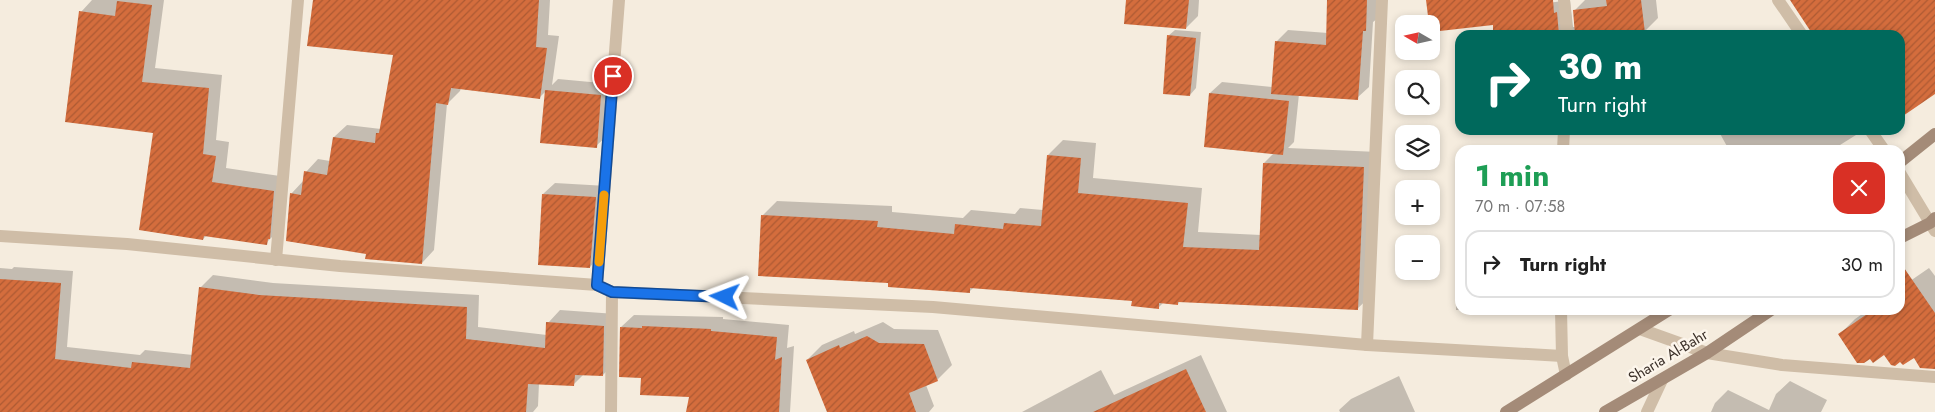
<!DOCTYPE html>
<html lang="en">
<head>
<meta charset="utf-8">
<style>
  :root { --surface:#fff; --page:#f2f2f2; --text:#222; --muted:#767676; --line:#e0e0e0 }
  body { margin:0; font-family:Jost,sans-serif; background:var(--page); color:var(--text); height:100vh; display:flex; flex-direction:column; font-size:19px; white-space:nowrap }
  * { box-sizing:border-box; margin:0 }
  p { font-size:16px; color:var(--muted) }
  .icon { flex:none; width:28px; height:28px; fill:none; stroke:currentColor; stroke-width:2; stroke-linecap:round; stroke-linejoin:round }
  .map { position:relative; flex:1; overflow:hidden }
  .drawer { position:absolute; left:1455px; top:145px; width:450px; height:170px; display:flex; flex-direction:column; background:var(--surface); border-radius:15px; box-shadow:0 2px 8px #0003 }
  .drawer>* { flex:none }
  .top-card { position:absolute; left:1455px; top:30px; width:450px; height:105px; border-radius:15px; box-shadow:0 2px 8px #0003; background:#00695c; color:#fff; overflow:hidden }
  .needle { width:32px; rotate:279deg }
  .buttons { position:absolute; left:1395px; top:15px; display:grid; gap:10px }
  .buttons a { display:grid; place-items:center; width:45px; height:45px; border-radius:10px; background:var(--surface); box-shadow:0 2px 8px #0003; font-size:25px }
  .pin { position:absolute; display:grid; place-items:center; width:42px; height:42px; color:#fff; margin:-21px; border:2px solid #fff; border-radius:50%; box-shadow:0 1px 5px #0007 }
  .me { position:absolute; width:55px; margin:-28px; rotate:273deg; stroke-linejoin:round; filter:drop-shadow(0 0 4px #0008) }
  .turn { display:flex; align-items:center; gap:18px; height:105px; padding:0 20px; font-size:22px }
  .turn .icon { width:65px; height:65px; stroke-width:2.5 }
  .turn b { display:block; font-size:35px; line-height:42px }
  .round { display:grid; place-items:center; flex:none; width:52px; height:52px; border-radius:15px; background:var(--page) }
  .head { display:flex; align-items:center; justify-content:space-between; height:85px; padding:0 20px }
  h1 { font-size:30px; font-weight:700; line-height:38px; color:#1e9e55 }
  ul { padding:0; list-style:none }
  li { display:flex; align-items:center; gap:15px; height:68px; margin:0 10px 8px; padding:0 10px; border:2px solid var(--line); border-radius:15px }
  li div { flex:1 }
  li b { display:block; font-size:19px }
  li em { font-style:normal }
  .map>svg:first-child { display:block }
  .shadow { fill:#0003 }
  .building { fill:url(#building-hatch) }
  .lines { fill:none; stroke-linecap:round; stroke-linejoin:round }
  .lane { stroke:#cfbda7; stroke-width:12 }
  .street { stroke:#cfbda7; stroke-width:12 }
  .secondary { stroke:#a48b78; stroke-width:12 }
  .route-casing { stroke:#114b97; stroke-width:12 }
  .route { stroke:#1a73e8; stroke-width:9 }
  .slow { stroke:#f59e0b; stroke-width:9 }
  .labels { text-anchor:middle; stroke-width:5; stroke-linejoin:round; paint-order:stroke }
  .street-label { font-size:15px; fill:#3b3029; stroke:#fcf5eb }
</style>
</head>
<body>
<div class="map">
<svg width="1935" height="412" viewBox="0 0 1935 412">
  <defs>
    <pattern id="building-hatch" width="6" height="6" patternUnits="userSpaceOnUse" patternTransform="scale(1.25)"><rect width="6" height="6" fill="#d46d3d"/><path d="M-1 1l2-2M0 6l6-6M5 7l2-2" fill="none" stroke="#ad5a33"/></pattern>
  </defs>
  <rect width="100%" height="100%" fill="#f5ecde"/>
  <path class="shadow" d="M92 0H164L155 68 222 75 216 140 229 142 226 168 287 177 280 229 266 243 207 235 203 239 154 132 81 12Z
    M314 0H550L548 35 559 36 552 85 558 79 612 84 608 135 596 146 546 91 539 98 461 88 460 91 447 104 434 250 422 263 367 252 291 194 304 180 306 172 318 159 330 161 334 137 347 125 381 129 394 54Z
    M1127 0H1199L1198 16 1186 28Z
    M1328 0H1378L1377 19 1373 22 1369 87 1357 98 1299 94 1294 142 1288 148 1378 152 1373 294 1357 309 1180 301 1178 304 1164 302 1158 308 1133 300 974 287 969 292 889 282 762 216 777 201 892 206V212L963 218 971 210 1015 214 1020 208 1043 210 1048 155 1063 140 1096 143 1093 178 1202 188 1198 232 1261 235 1264 163 1274 153 1210 93 1222 82 1273 87 1276 42 1288 30 1328 33Z
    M1427 0H1547L1548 3 1570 0 1573 27H1576L1574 11 1585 0H1656L1658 18 1645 31 1640 32V35H1495L1494 23 1431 24Z
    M1175 30 1201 32 1196 88 1190 95 1168 36Z
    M1718 130H1864L1832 150H1729Z
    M555 183 607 186 601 255 590 267 543 194Z
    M1460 232V310H1546L1544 312 1456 310 1458 234Z
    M14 267 73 271 67 347 140 355 145 350 193 355 200 288 213 275 273 283 479 295 478 327 547 335 548 323 560 310 616 314 615 362 603 375 584 374 573 385 539 383 538 406 533 412H0V268L12 269Z
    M1929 268 1935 276V368L1914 356 1901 360 1840 334 1855 319 1868 310H1900V288Z
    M634 315 723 317V319L789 325 787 348 794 346 790 412H688L690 395 642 377 621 327Z
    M883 322 894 329 938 330 952 365 937 380 926 385 934 406 929 412H828L807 360 822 345 854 331 855 334Z
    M1201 355 1227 412H1022L1101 370 1114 395Z
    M1399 376 1415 412H1340L1339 410 1351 399Z
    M1790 381 1827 400 1821 412H1711L1715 403 1728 390 1769 410 1776 394Z"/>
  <path class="building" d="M313 0H539L536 47 547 48 540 99 451 88 448 105 436 103 422 264 365 259 366 254 286 241 290 193 301 195 304 171 327 175 333 137 375 143 376 133H379L393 55 307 46Z
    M1126 0H1189L1186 29 1124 24Z
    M1327 0H1367L1366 31H1363L1358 100 1271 94 1275 41 1326 45Z
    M1426 0H1553L1554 13 1557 12 1559 35H1493V25L1431 32V24H1429Z
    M1606 0H1641L1645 33 1627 35H1575L1573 10 1607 6Z
    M1790 0H1935V94L1900 118V35H1813Z
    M117 1 152 5 142 82 209 88 203 154 216 156 212 182 274 191 270 239H268L267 245 204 236 203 240 139 230 153 133 65 122 79 11 115 16Z
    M1167 35 1196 38 1190 96 1163 94Z
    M545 90 601 95 597 148 540 143Z
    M1209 93 1289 101 1283 155 1204 147Z
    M1047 155 1081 158 1078 193 1188 203 1183 247 1259 250 1263 163 1364 167 1358 310 1178 302V305L1159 303V309L1131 306 1132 301 970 288V293L888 287V283L758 276 761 215 878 221 877 227 954 234 955 224 1003 229 1004 223 1041 226Z
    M542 194 596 197 590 268 538 265Z
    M1900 262 1935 313V369L1920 368 1914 358 1903 365 1900 362 1895 366 1891 365 1884 355 1873 363 1870 359 1864 363H1857L1838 334 1873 310H1900Z
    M0 279 61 283 55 359 131 368 132 362 190 368 199 287 259 295 467 307 466 339 545 348 546 322 604 326 603 376 575 375 574 386 528 384 526 412H0Z
    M642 326 711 329V331L777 337 775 360 782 357 779 412H686L689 397 640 395 641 378 619 377 620 327 642 328Z
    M867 336 879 343 924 344 938 381 909 393 916 412H827L806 360 839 345 840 348Z
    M1186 369 1206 412H1093Z"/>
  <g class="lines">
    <path class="lane" d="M1778 0 1802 35
      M1870 130 1884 150
      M276 260 298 0
      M1367 345 1382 0"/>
    <path class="street" d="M1564 0 1567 35
      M1563 150 1564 130
      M1900 173 1935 231
      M0 236 127 244 340 266 597 285 612 292 933 307 1367 345 1562 356 1566 375
      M597 285 619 0
      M1561 310 1562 356
      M1640 329 1707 353 1782 365 1935 377
      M611 412 612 292
      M1647 412 1662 380"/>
    <path class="secondary" d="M1900 162 1935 134
      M1900 238 1930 223 1935 218
      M1506 412 1669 310
      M1605 412 1707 353 1771 310"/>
  </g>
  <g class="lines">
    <g class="route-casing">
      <path id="route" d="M613 76 597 285 612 292 725 297"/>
    </g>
    <use href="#route" class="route"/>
    <path class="slow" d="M599 262 604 195"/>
  </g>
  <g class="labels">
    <g class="street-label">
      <text transform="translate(1668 356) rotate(-31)" y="5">Sharia Al-Bahr</text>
    </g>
  </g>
</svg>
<div class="buttons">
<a><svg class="needle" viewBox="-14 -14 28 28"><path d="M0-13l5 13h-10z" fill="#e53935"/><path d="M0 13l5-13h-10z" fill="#767676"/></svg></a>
<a><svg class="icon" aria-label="search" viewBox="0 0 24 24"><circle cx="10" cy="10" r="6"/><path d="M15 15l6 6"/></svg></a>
<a><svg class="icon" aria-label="layers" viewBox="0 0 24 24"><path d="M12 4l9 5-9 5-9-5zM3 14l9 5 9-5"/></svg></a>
<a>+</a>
<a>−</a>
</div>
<div class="pin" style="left:613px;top:76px;background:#d93025"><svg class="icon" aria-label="arrive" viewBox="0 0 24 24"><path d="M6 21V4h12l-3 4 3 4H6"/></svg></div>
<svg class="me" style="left:725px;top:297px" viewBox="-20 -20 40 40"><path d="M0-17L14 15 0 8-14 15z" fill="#1a73e8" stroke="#fff" stroke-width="4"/></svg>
<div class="top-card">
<div class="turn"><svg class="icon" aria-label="right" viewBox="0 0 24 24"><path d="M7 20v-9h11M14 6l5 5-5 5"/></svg><div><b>30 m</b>Turn right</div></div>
</div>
<section class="drawer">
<div class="head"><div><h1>1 min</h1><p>70 m · 07:58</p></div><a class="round" style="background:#d93025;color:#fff"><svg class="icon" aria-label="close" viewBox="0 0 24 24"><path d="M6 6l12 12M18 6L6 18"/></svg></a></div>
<ul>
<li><svg class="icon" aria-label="right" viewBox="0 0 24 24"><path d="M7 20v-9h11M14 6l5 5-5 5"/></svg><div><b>Turn right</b></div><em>30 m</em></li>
</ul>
</section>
</div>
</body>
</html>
